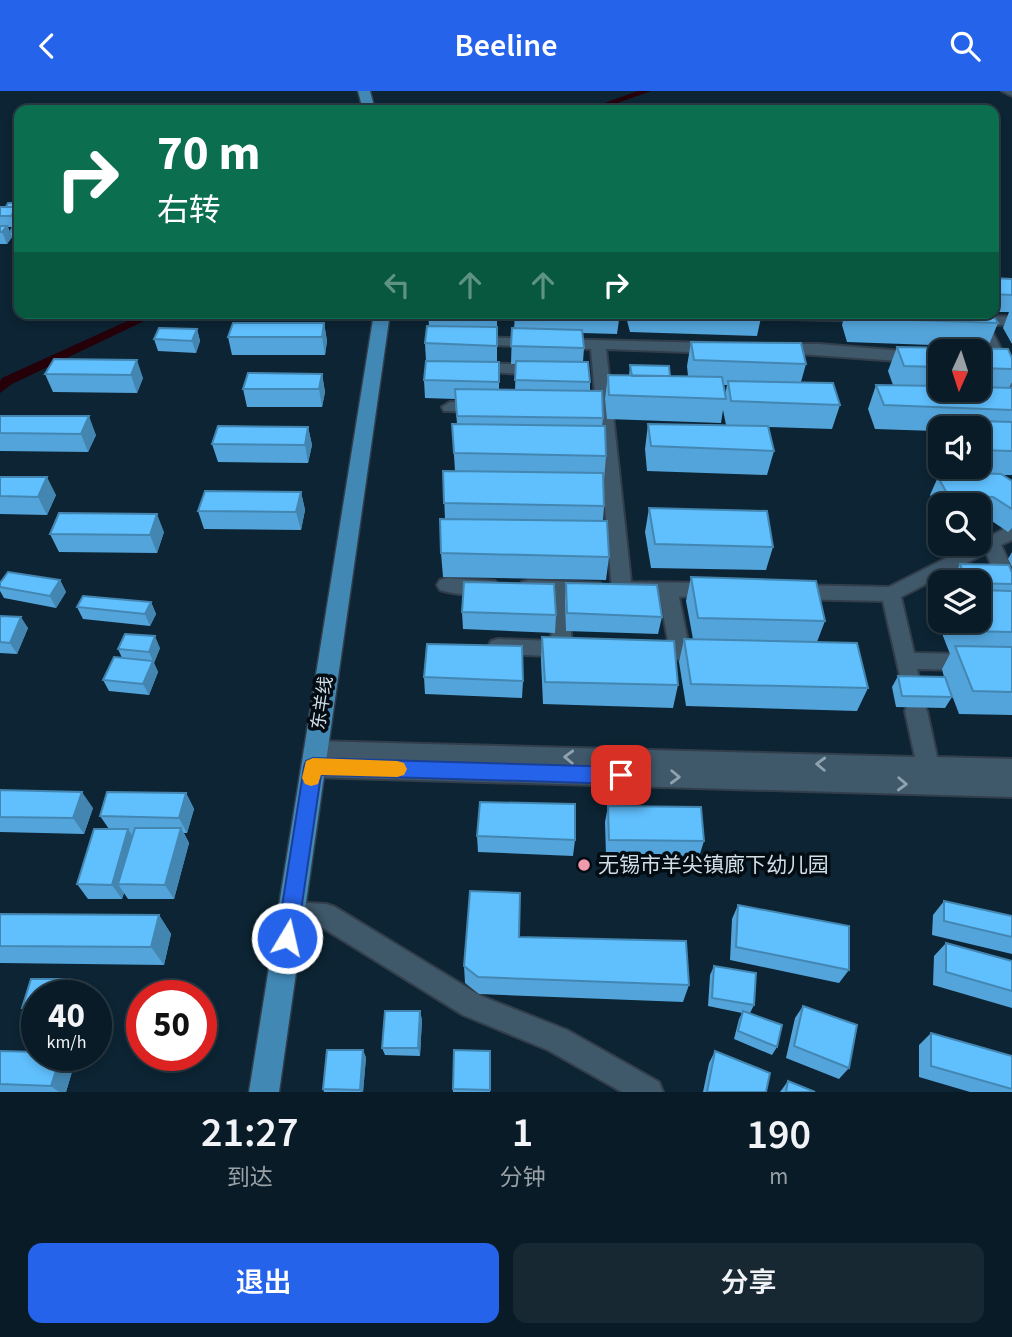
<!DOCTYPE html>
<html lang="zh">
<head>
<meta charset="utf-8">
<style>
  :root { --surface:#091b26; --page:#172832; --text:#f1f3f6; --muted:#99a1a7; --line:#293943; --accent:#2563eb }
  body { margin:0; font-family:"Source Sans 3","Noto Sans SC",sans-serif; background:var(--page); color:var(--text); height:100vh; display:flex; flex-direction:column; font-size:26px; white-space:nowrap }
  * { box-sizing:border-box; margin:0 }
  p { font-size:23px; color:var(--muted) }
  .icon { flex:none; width:38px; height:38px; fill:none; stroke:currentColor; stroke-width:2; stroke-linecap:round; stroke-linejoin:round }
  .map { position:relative; height:1001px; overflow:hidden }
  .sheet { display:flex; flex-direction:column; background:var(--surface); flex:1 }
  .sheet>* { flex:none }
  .guide { position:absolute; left:14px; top:14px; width:985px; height:214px; border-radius:14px; box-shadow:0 4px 10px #0003,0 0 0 2px var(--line); background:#0b6e4f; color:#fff; overflow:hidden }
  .needle { width:46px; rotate:183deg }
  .controls { position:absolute; left:928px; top:248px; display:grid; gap:14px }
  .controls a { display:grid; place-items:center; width:63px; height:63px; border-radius:14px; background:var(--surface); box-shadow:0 4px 10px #0003,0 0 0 2px var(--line); font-size:35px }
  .speed { position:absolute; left:21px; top:889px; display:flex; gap:14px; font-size:35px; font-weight:700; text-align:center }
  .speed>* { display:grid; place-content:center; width:91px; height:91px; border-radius:50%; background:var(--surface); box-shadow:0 4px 10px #0003,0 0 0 2px var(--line); line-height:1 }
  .speed small { font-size:18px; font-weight:400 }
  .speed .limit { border:10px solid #d22; background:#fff; color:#111 }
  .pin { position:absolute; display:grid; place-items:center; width:60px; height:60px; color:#fff; margin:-30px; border-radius:14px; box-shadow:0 4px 10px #0006 }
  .me { position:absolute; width:77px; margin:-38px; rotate:9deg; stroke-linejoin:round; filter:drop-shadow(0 0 5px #0008) }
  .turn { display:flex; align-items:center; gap:24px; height:147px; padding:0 28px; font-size:32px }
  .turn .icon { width:91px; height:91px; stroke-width:2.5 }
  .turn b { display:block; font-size:49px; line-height:60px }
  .lanes { display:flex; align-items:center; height:66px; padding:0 28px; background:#0003; justify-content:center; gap:35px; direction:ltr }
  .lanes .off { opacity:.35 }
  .eta { display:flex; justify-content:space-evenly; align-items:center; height:119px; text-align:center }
  .eta b { font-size:42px; font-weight:600; line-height:49px }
  .primary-button { display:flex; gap:14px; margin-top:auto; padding:14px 28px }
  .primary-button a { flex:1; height:80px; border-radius:14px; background:var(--accent); color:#fff; font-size:28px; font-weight:600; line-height:80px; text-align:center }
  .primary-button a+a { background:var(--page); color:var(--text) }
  header { display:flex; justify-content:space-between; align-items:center; height:91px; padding:0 28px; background:var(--accent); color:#fff; font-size:32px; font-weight:600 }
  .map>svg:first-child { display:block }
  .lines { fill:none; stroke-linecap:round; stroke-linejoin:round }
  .canal { fill:#260009; fill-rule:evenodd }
  .minor-casing { stroke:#323e4b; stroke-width:4 }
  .major-casing { stroke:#323e4b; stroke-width:3 }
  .minor { fill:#3f586a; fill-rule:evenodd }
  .major { fill:#4188b5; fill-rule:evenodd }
  .wall { fill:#53a4da; fill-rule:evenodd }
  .shaded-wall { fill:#4386b1 }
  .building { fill:#60bffd; stroke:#4386b1; stroke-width:2 }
  .oneway { stroke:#8fa2af }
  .route { fill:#2563eb; stroke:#184099; stroke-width:2 }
  .slow { fill:#f59e0b }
  .poi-dot { fill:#f29aad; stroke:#040c13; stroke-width:2.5 }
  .labels { text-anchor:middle; stroke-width:7; stroke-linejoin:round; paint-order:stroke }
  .street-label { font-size:18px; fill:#d0dee8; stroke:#040c13 }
  .near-poi-label { font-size:21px; fill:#d0dee8; stroke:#040c13; text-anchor:start }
</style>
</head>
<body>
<header><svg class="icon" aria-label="back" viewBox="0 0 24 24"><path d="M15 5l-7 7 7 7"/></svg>Beeline<svg class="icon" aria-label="search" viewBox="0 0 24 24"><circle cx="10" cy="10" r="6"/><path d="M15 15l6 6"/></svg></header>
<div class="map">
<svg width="1012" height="1001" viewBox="0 0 1012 1001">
  <rect width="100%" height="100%" fill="#0c2433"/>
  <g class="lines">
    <path class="canal" d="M638 0H651L598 19H585Z
      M145 222H161L12 293 0 302V290L2 287Z"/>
    <g class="minor-casing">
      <path id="minor" d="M1002 0H1012V5Z
        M712 222H874L878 226 871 230 719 226Z
        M979 224 1012 226V234H989L1012 280V301L1004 296 974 233 964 229 966 226Z
        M472 246 715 252 723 257 715 262 606 258 631 491 712 492 719 494 722 499 719 504 679 506 690 561 687 567 680 569 673 567 670 561 660 506 615 503 612 498 591 258 467 253 465 250 467 247Z
        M777 253H819L940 263V273L772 261 769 258 772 255Z
        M473 272 540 274 548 279 540 284 468 280 465 277Z
        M450 311H481L489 316 481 321 444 320 442 316Z
        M1012 434V449L1001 454 1012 478V506L1005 504 986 462 901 506 914 562 1012 564V580L917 578 920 592 917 598 910 600 903 598 883 510 794 508 787 506 784 501 787 496 794 494 889 496Z
        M447 487 495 490 498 495 495 500C480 505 455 504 440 499L437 494 440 489Z
        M529 489 600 492 603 497 600 502 567 504 572 552 576 558 573 564 563 566 491 562 488 556 491 550 498 548 552 550 548 504 522 501 519 496 522 491Z
        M916 611 924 614 927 620 937 666 1012 668V706L313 686 305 683 302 676 305 669 311 667 304 659 307 652 315 650 915 666 905 620 908 614Z
        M291 811 326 813 335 816 481 905 567 939 659 991 663 1001H622L548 959 463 924 323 837 291 835 282 831 279 823 282 815Z"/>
    </g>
    <g class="major-casing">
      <path id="major" d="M358 0H370L375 19H363Z
        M374 222H390L279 1001H249Z"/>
    </g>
    <use href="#minor" class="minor"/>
    <use href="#major" class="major"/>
  </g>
  <path class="wall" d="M19 112V131L18 134H19V153H15L10 141 13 136H8L12 146 7 153H0V116H6Z
    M994 187 1012 188V253L1003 237 1009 221H994Z
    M428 222H497V271H499V298L515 299 516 273H511L512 237 514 238 515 222H620L617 243 582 242 584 257 583 271 590 291V299L603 327 602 335 606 365 604 389V415L603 430 609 466 606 489 443 486 441 462 445 428 443 380H455L452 333H457L455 308 425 307 424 289 426 270 425 252 429 235Z
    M625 222H762L757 245 630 241Z
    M845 222H992L998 232 988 256 847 251 842 234Z
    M324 232 327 250 325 264H232L228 246Z
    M197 238 200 250 196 262 158 260 154 248Z
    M691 251 806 273 801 291 840 314 832 338 769 336 774 360 767 384 647 380 645 358 648 333 726 334 723 319 721 332 607 328 605 308 608 284 629 285 630 274 670 285H688L687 275ZM723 294H727L725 304Z
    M897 256 1008 258 1012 267V291L1009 297H1012V384H1002L1012 390V437L1008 441 983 424H978V415H940V422L930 404 938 386H945L947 382H941L930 353 935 340 875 338 868 318 876 294H893L888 280ZM940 261H978V299H940ZM940 338H978V376H940Z
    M54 268 143 287 137 302 53 301 45 283Z
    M322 283 325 301 322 316H247L243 298Z
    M0 325 96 344 88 361 0 360Z
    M308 336 312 354 308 372 218 371 212 353Z
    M0 386 56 404 47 424 0 423Z
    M301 401 305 419 301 439 204 438 198 420Z
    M649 417 773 456 766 479 651 477 645 441Z
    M164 441 157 462 59 461 50 443Z
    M1012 461V476L1008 468Z
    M960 473 1012 482V624L959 623 950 599 952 606 945 617 896 616 892 596 898 585 944 586 942 578 950 563 934 522 940 510V530H978V492H956L954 485Z
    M691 486 825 530 817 551 868 597 857 620 686 615 679 571 684 548H693L686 510Z
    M60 489 66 501 56 517 4 507 0 500V492Z
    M566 492 662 526 658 543 566 540 565 510Z
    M151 511 156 523 150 535 83 528 77 516Z
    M462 521 556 524 555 542 463 538Z
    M0 525 28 537 17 563 0 562Z
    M542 546 678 594 673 617 543 613 541 569Z
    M160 557 154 572 158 581 149 604 109 600 103 589 122 567 118 558Z
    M424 586 523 590 522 607 425 603Z
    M0 699 93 717 84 743 0 741Z
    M186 702 194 718 187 742H184L189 752 174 808H128L124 802 122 808H88L77 793 109 738 100 725Z
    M608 715 704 750 699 766 606 765 605 731Z
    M477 745 575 749 573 765 478 761Z
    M944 810 1012 825V863L932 844 933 824Z
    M738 814 849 879 839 892 730 869 732 828Z
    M0 823 159 824 171 843 164 874 0 872Z
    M519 846 689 894 683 911 479 903 465 892 464 875Z
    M946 852 1012 870V917L933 894 934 865Z
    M714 875 754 914 750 922 777 956 772 964 734 948 739 928 742 922 708 915 710 884Z
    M31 888H69L77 897 75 905H37V925H31L22 917Z
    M803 915 849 977 839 988 786 967 795 927Z
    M422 928 420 965 385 964 382 957Z
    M931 942 1012 965V1001H970L919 986V954Z
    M363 959 366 967 363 1001H324L323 998Z
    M0 960 74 974 66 1001H0Z
    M490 960V1001H453V998Z
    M715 960 766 1001H703L709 972Z
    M788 990 815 1001H780Z"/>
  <path class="shaded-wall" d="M17 116 19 121V131L16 136 11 125Z
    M7 135 12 146 7 153 2 141Z
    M324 232 327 250 325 264 322 246Z
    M197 238 200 250 196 262 192 250Z
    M137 269 143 287 137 302 131 284Z
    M322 283 325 301 322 316 319 298Z
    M89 325 96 344 88 361 81 343Z
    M308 336 312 354 308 372 305 354Z
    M47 386 56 404 47 424 38 406Z
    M301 401 305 419 301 439 296 421Z
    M157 423 164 441 157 462 150 444Z
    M60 489 66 501 56 517 50 505Z
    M151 511 156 523 150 535 145 523Z
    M21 526 28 537 17 563 10 552Z
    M155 545 160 557 154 572 158 581 149 604 143 593 153 570 149 561Z
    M82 701 93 717 84 743 73 727Z
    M186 702 194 718 187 742 179 727Z
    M181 737 189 752 174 808 165 794Z
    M128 738 138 754 118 793 124 802 122 808 112 794Z
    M159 824 171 843 164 874 151 856Z
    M69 888 77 897 75 905H64Z
    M420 920 422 928 420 965 418 957Z
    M363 959 366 967 363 1001H361L360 999Z
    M61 964H64L74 974 66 1001H59L51 995Z"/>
  <path class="building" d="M8 112H19V117L17 116H6Z
    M0 116H17L11 125H0Z
    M14 134H19V141H10Z
    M0 135H7L2 141H0Z
    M994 187 1012 188V204L994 203Z
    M853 222H992L998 232 855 227Z
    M233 232H324L322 246H228Z
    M427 235 497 236V255L425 252Z
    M159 237 197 238 192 250 154 248Z
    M512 237 582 239 584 257 511 255Z
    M691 251 801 252 806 273 694 269Z
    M897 256 1008 258 1012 267V278L978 277V261H940V276L904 275Z
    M54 268 137 269 131 284 45 283Z
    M426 270 499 271V291L424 289Z
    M516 270 588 271 590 291 515 289Z
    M630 274 669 275 670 285H632Z
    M248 282 322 283 319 298H243Z
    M608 284 722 286 726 308 609 304Z
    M728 290 833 292 840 314 731 310Z
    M876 294 940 295V299H978V296L1012 297V319L884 314Z
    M455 298 602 300 603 327 457 325Z
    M0 325H89L81 343 0 342Z
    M940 329 1012 331V360L978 359V338H943Z
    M452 333 605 335 606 365 454 362Z
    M648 333 768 335 774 360 651 355Z
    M218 335 308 336 305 354 212 353Z
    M443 380 603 382 604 415 444 412Z
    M948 381 1001 383 1012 390V418L993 406 948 404 938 386H949Z
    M0 386H47L38 406 0 405Z
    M205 400 301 401 296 421 198 420Z
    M649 417 767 420 773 456 655 453Z
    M59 422 157 423 150 444 50 443Z
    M440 428 607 430 609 466 441 462Z
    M960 473 1009 474 1012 482V493L967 492Z
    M8 481 60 489 50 505 0 496V492Z
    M691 486 816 490 825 530 698 527Z
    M464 491 554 493 556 524 462 521Z
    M566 492 657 494 662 526 567 522Z
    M978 499 1012 500V541L963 540 959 530H978Z
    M83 505 151 511 145 523 77 516Z
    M0 525 21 526 10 552 0 551Z
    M125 543 155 545 149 561 118 558Z
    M542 546 674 550 678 594 545 591Z
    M684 548 857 552 868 597 691 593Z
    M427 553 522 555 523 590 424 586Z
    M955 555 1012 556V601L973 600Z
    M114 566 153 570 143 593 103 589Z
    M898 585 945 586 952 606 902 605Z
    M0 699 82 701 73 727 0 726Z
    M107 701 186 702 179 727 100 725Z
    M480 711 575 713V749L477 745Z
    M608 715 701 716 704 750 609 749Z
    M135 737H181L165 794 118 793Z
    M94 738H128L112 794 77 793Z
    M470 800 520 802 519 846 686 850 689 894 478 886 464 875Z
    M944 810 1012 825V846L944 830Z
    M738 814 849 835V879L736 856Z
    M0 823 159 824 151 856 0 855Z
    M946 852 1012 870V900L946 881Z
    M714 875 756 882 754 914 712 907Z
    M31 888H69L64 905H37V917H22Z
    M803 915 857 934 849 977 794 955Z
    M385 920H420L418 957H382Z
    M743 920 782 934 777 956 738 940Z
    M931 942 1012 965V998L931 975Z
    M327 959H363L360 999 323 998Z
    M454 959 490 960V999L453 998Z
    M0 960 37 961V964H61L51 995 0 993Z
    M715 960 770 982 766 1001H707Z
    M788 990 815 1001H786Z"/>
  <defs><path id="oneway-chevron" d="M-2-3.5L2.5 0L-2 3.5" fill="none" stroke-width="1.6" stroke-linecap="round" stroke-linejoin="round" transform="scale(1.75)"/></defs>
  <g class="oneway">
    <use href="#oneway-chevron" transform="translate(569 666) rotate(-178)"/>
    <use href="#oneway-chevron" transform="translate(821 673) rotate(-178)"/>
    <use href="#oneway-chevron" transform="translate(675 686) rotate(2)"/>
    <use href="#oneway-chevron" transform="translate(902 693) rotate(2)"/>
  </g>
  <path class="route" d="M313 667 621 676 627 679 630 684 627 690 621 693 321 684 297 847 294 854 287 857 280 854 277 847 304 676 306 670Z"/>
  <path class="slow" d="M313 667 397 670 404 672 407 678 404 684 397 686 321 684 318 693 311 695 305 693 302 687 306 670Z"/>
  <circle class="poi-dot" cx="584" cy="774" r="7"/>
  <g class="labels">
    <g class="street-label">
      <text transform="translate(322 612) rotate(-81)" y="6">东羊线</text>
    </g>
    <g class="near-poi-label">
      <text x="598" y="781">无锡市羊尖镇廊下幼儿园</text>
    </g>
  </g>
</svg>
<div class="controls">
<a><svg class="needle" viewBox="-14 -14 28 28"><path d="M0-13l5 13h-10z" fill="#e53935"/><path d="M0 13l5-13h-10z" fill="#99a1a7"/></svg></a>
<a><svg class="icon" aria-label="sound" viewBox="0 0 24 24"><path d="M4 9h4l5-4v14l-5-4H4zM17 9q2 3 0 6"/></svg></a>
<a><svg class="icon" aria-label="search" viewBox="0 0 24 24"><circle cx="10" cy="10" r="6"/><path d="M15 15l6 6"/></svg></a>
<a><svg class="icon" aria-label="layers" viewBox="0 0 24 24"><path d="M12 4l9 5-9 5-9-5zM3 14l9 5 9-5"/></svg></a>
</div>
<div class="speed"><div>40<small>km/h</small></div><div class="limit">50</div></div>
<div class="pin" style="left:621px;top:684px;background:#d93025"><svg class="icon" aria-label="arrive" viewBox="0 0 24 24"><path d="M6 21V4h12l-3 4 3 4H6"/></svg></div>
<svg class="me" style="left:287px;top:847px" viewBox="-20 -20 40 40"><circle r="17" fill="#2563eb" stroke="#fff" stroke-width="3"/><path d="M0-11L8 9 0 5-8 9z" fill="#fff"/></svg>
<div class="guide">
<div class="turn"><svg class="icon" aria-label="right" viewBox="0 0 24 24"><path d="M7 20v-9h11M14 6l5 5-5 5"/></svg><div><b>70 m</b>右转</div></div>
<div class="lanes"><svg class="icon off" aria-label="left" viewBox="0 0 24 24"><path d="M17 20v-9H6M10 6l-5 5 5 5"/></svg><svg class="icon off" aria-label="ahead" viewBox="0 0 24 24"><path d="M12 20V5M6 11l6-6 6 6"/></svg><svg class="icon off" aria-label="ahead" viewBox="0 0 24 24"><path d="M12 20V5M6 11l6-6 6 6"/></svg><svg class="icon" aria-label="right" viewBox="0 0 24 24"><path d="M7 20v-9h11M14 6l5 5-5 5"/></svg></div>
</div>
</div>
<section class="sheet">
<div class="eta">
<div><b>21:27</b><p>到达</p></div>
<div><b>1</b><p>分钟</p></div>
<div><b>190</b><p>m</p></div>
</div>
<div class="primary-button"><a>退出</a><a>分享</a></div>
</section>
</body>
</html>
